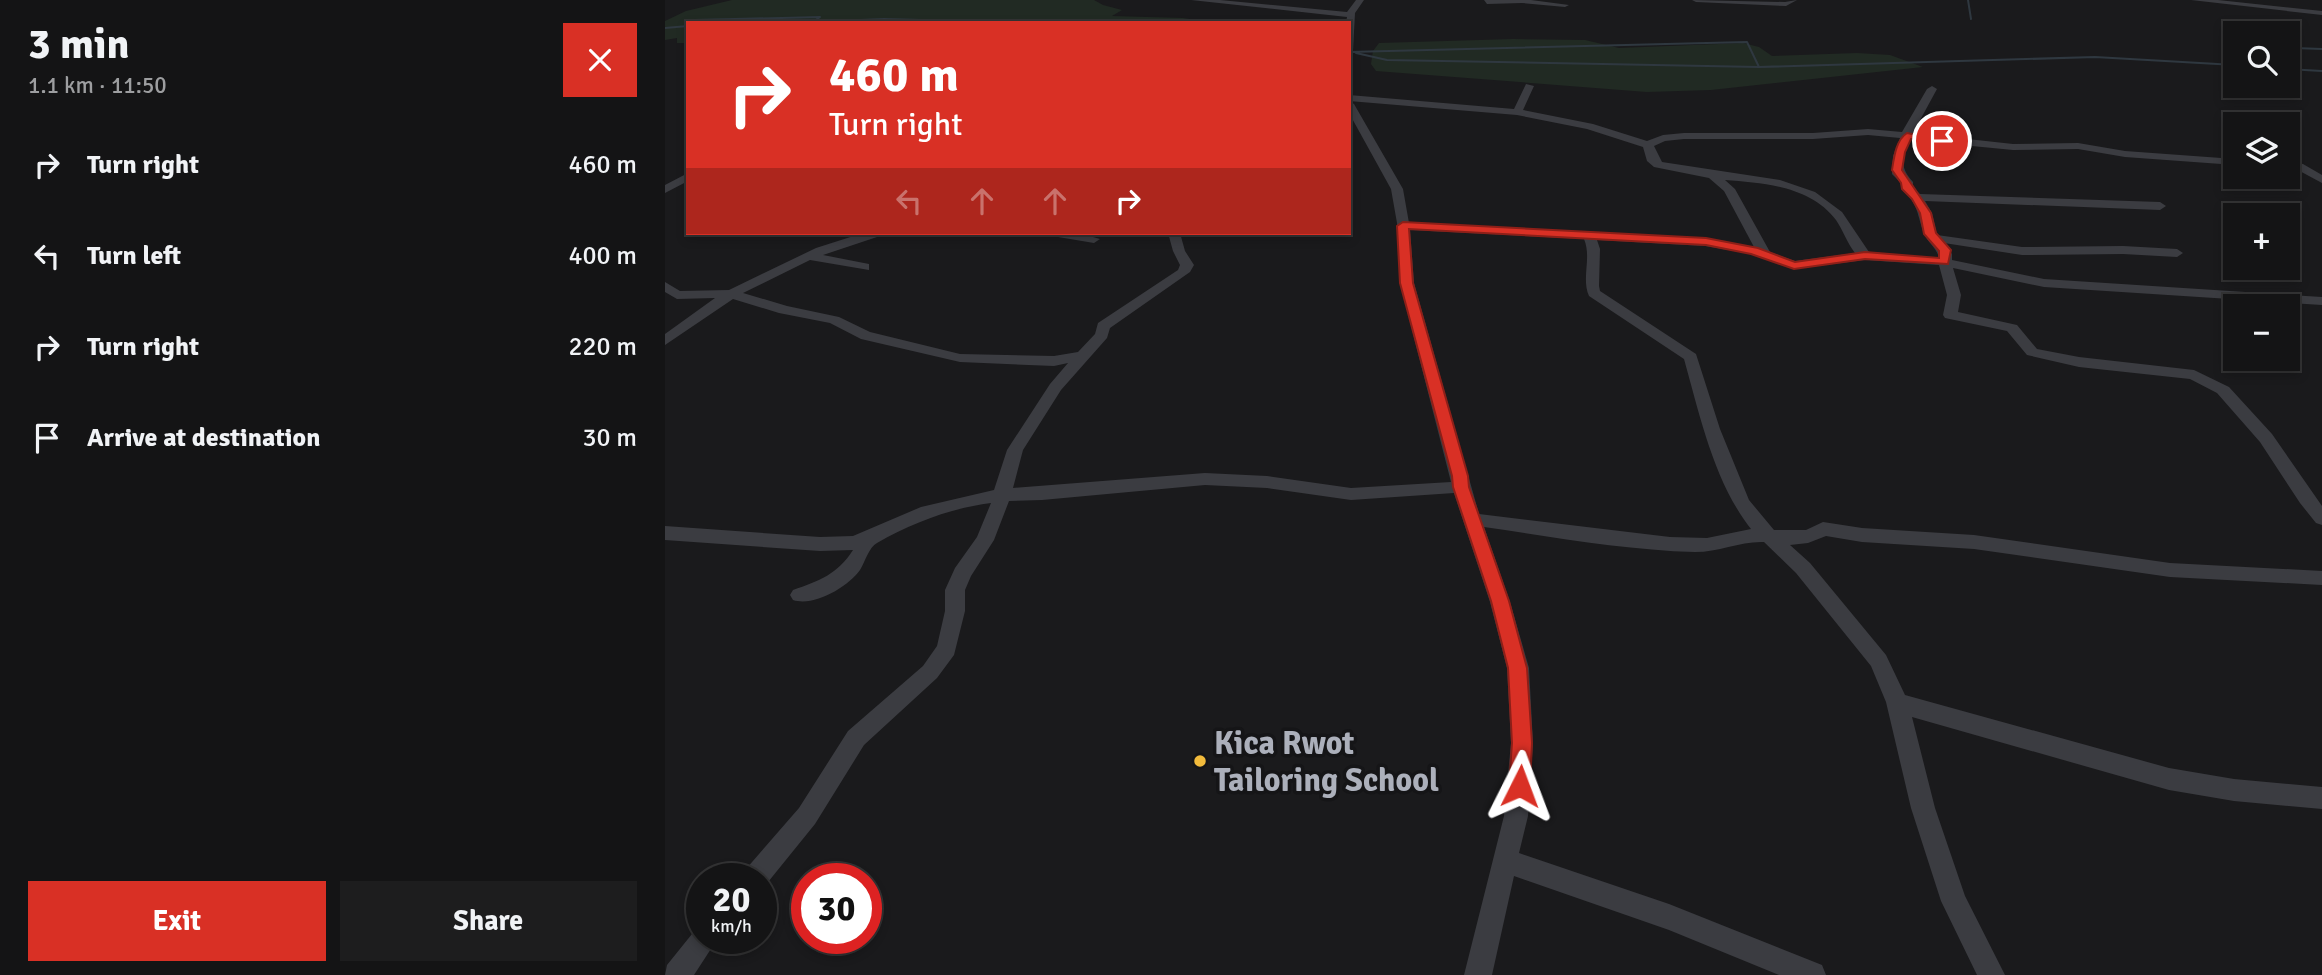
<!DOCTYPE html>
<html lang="en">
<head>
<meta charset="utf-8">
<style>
  :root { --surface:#141415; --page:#1d1d1e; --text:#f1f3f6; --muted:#9d9ea0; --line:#333334; --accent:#d93025 }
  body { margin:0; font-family:Signika,sans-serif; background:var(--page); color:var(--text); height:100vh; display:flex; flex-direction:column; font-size:26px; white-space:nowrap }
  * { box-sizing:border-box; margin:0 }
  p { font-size:23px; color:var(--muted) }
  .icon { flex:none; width:38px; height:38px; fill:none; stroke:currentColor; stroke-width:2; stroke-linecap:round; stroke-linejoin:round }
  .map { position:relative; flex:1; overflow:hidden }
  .details { display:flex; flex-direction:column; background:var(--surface); width:665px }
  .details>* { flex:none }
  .guide { position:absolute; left:21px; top:21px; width:665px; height:214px; border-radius:0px; box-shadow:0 4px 10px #0003,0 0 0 2px var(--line); background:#d93025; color:#fff; overflow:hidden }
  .controls { position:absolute; left:1558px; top:21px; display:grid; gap:14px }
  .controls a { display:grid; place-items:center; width:77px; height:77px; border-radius:0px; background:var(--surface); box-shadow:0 4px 10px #0003,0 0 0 2px var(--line); font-size:35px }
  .speed { position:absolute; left:21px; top:863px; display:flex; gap:14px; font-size:35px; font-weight:700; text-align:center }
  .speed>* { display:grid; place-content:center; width:91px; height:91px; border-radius:50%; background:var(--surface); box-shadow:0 4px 10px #0003,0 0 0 2px var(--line); line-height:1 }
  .speed small { font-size:18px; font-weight:400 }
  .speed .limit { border:10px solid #d22; background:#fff; color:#111 }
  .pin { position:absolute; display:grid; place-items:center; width:60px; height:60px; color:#fff; margin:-30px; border:4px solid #fff; border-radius:50%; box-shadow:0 2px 7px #0007 }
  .me { position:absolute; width:77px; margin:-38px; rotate:3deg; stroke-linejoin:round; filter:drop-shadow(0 0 5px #0008) }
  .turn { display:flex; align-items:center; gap:24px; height:147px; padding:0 28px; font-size:32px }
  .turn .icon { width:91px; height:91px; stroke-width:2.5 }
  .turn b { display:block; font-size:49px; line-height:60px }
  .lanes { display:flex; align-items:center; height:66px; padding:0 28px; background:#0003; justify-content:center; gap:35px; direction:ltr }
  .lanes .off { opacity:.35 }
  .round { display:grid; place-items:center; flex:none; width:74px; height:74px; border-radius:0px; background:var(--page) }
  .summary { display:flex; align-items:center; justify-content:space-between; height:119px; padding:0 28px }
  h1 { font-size:42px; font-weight:700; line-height:52px }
  .cta { display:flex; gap:14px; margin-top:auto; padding:14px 28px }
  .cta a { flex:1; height:80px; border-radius:0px; background:var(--accent); color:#fff; font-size:28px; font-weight:700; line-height:80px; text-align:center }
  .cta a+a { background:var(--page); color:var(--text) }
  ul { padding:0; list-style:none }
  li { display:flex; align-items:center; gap:21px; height:91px; padding:0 28px }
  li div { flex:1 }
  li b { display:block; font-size:26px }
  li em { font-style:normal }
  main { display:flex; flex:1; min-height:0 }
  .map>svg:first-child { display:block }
  .green { fill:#212a23 }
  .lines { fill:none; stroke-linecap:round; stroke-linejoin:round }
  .stream { stroke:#2f3840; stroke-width:2 }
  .minor { fill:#3b3c41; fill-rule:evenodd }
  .route { fill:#d93025; stroke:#8d1f18; stroke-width:2 }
  .poi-dot { fill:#f2bb3c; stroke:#151517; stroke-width:2.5 }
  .labels { text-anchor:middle; stroke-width:7; stroke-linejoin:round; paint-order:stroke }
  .near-poi-label { font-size:32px; font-weight:bold; fill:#acb0bb; stroke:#151517; text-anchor:start }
</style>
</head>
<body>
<main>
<section class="details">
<div class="summary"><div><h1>3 min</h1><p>1.1 km · 11:50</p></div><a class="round" style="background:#d93025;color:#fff"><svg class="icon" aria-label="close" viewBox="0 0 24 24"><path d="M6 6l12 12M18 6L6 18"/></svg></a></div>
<ul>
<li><svg class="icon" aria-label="right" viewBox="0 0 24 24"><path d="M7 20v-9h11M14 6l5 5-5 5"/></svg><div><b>Turn right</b></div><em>460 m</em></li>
<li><svg class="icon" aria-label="left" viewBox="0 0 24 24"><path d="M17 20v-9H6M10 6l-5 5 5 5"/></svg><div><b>Turn left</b></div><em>400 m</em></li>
<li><svg class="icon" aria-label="right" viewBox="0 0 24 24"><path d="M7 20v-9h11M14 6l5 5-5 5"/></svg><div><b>Turn right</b></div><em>220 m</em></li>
<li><svg class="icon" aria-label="arrive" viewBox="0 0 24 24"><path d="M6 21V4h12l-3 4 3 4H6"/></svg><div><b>Arrive at destination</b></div><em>30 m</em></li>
</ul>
<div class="cta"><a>Exit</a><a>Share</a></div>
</section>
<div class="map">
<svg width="1657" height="975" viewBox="0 0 1657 975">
  <rect width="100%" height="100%" fill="#1a1a1c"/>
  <path class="green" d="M67 0H429L438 5 457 10 447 16 518 18 551 23H23V43H12V38L0 40V21L21 11Z
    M848 39 920 40 954 48 1078 43 1094 47 1107 56 1192 53 1225 55 1258 67 1046 90 982 92 711 71 706 64 708 51 714 43Z"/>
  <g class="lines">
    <path class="stream" d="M1303 0 1306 19
      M27 23 29 20 155 17 148 22 219 19 375 23
      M0 28 23 26
      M1629 48 1657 49
      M684 52 1082 42 1094 67 1430 57 1570 65
      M691 53 722 60 1094 67
      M1622 69 1657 71"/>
    <path class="minor" d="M526 0H555L682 12 691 0H699L690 13 688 51 684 54V23H681L682 17Z
      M819 0H866L904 5 900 7 857 3 822 4Z
      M1027 0 1120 2 1132 0 1121 6 1031 2Z
      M1526 0H1553L1657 11V15Z
      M861 84 869 86 858 110 928 124 982 141 998 135 1019 133H1148L1203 129 1237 132 1262 89 1267 86 1272 89 1248 133 1348 144 1413 143 1460 151 1570 159V165L1460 157 1413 149 1348 150 1245 140C1237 159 1234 166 1248 182V188L1255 194 1495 202 1501 206 1495 210 1260 201 1267 213 1272 235 1357 247 1458 246 1512 249 1518 253 1512 257 1458 254 1357 255 1279 243 1287 254V260L1379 279 1657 297V305L1379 287 1288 268 1296 295 1293 312 1352 325 1372 349 1414 357 1529 370 1564 387 1607 434 1657 506V525L1651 523 1635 503 1595 442 1552 393 1525 379 1414 367 1362 355 1342 331 1280 318 1278 315 1282 295 1274 265 1200 260 1129 269 1086 254 1040 246 932 240 935 249 934 286 935 291 1031 354 1055 429 1084 500 1109 530H1141L1158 522 1197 528 1309 535 1505 563 1657 571V585L1505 577 1309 549 1197 542 1161 536 1143 543 1125 545 1145 563 1221 655 1240 695 1504 768 1569 779 1657 787V809L1569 801 1504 790 1247 717 1270 808 1300 896 1340 975H1312L1276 901 1246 808 1221 702 1206 666 1131 573 1099 542C1076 541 1054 552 1030 552 959 550 889 537 819 527L845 602 864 668 868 743 863 816 854 853 1004 904 1157 965 1161 975H1114L1004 930 849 876 827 975H799L839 816 846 743 842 668 825 602 789 493 686 500 602 488 540 485 377 500 344 501 329 540 306 576 300 590V611L289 655 272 678 199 745 150 824 99 887 96 888V878H78L81 869 134 808 183 731 258 666 272 646 280 611V590L290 568 312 537 326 503C286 508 247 523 212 543 204 547 200 562 195 570 183 587 149 607 128 600L125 595 128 590C154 581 173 574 188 550L155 551 0 540V526L155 537 188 536 256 507 329 490 342 450 385 384 403 363 389 366 295 362 196 339 165 323 114 313 68 299 0 345V334L50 298 12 299 0 292V282L15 291 64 290 151 248 198 233H217L215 236 158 255 204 264V270L145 260 78 293 122 306 174 317 205 332 295 354 389 356 413 352 430 334 433 323 513 270 515 265 508 251 503 233H515L520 251 529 265 525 272 445 328 442 338 396 390 358 450 348 488 540 473 602 476 686 488 786 482 735 283 732 223 726 189 684 113V101L689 104 738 189 744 223 1040 238 1089 247 1059 191 1044 178 989 167 982 161 978 147 922 129 852 115 684 101V95L849 109ZM1203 135 1235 138 1228 156 1227 174 1236 183 1238 191C1254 204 1252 216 1259 233 1262 242 1272 248 1274 258L1204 252 1177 212 1150 192 1115 180 997 162 989 146 1000 141 1019 139H1148ZM1060 180C1099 183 1145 186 1171 220 1178 230 1182 243 1190 253L1130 261 1105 252 1070 189ZM745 230 919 239C927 258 916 278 924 296L1019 359C1035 416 1049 482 1086 529L1042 538 1005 537 814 514 749 283Z
      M1622 161 1638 164 1657 175V183L1631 169 1622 167Z
      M23 173V181L0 193V185Z
      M387 233H414L435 239 429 243 393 237Z
      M37 926V938H53L29 975H0L2 965 31 929Z"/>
  </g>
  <path class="route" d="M1242 133 1282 141 1277 143 1246 139 1240 152 1237 170 1266 213 1271 233 1286 250 1283 264 1200 259 1129 269 1086 254 1041 245 744 229 748 283 803 476 804 487 844 601 862 668 867 743 865 786 862 793 855 796 847 793 844 786 847 743 843 668 826 601 788 487 787 476 735 283 732 226 738 222 1041 238 1093 248 1130 262 1200 252 1274 258V251L1259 234 1255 213 1247 199 1237 189 1236 183 1227 170C1229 157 1231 140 1242 133Z"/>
  <circle class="poi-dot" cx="535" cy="761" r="7"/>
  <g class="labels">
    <g class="near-poi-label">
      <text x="549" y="754">Kica Rwot<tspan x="549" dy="37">Tailoring School</tspan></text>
    </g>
  </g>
</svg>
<div class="controls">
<a><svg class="icon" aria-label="search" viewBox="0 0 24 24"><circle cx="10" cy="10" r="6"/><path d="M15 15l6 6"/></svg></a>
<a><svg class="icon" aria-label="layers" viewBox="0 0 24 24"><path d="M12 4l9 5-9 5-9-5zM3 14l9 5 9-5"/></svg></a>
<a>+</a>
<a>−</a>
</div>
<div class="speed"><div>20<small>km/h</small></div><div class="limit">30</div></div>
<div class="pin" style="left:1277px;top:141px;background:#d93025"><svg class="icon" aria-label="arrive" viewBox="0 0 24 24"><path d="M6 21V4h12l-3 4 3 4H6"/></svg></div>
<svg class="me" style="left:855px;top:786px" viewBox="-20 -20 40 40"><path d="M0-17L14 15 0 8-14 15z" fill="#d93025" stroke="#fff" stroke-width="4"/></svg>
<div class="guide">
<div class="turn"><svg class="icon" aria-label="right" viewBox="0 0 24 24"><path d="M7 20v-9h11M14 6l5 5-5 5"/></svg><div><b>460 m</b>Turn right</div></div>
<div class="lanes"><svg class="icon off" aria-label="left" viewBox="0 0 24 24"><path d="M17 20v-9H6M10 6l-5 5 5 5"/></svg><svg class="icon off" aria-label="ahead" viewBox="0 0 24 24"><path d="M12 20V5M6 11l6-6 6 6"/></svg><svg class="icon off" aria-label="ahead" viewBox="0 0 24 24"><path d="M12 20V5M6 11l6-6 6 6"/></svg><svg class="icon" aria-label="right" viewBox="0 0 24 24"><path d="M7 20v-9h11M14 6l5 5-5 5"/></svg></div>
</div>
</div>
</main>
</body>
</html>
